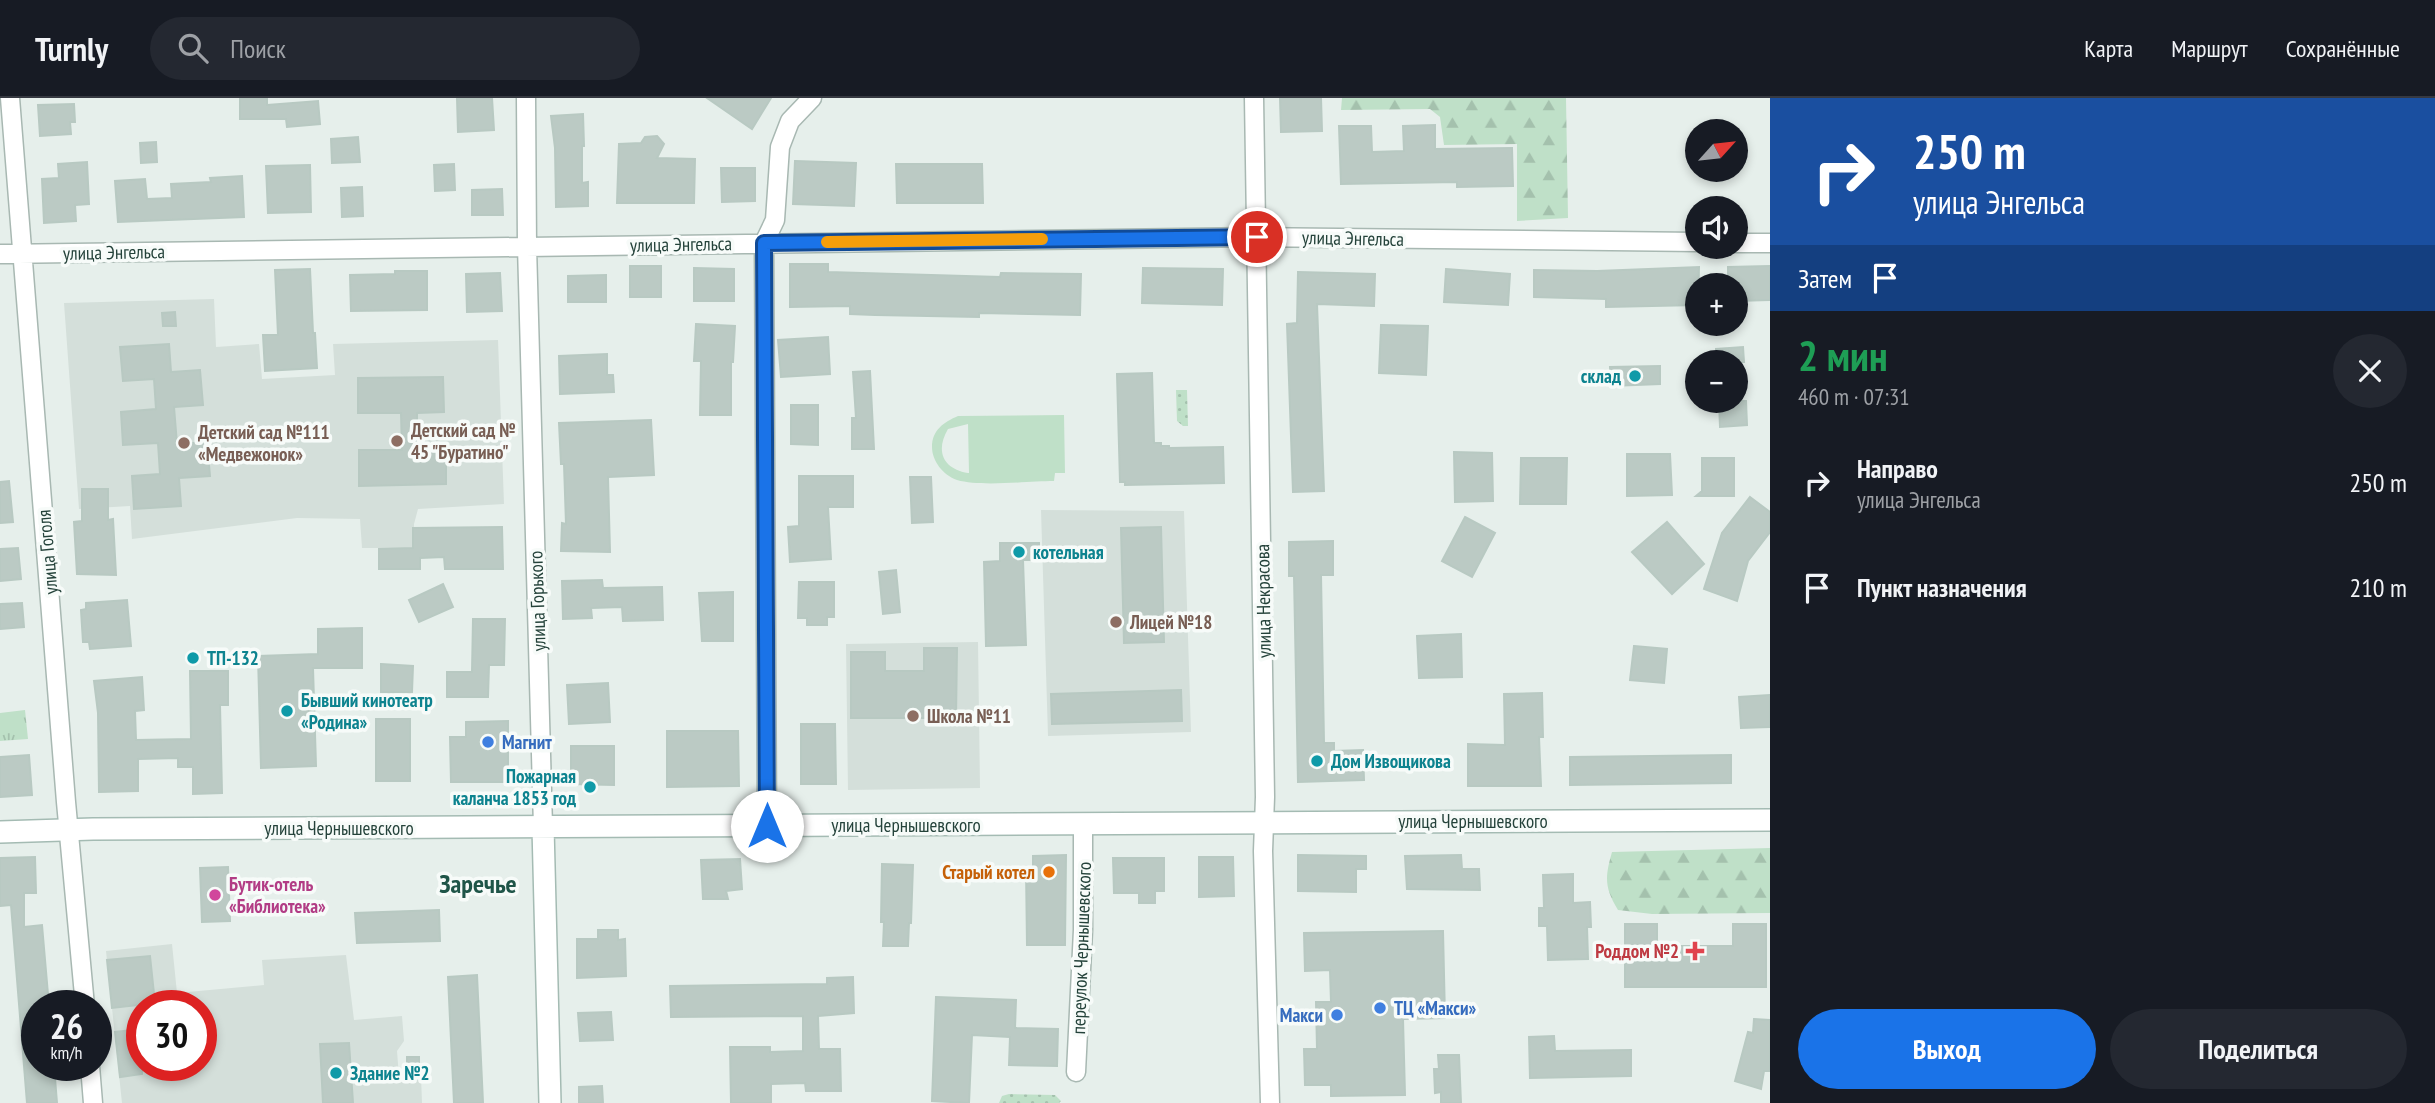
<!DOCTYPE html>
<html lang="ru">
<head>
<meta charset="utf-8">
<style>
  :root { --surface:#171b24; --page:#242831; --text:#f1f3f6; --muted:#9ea1a6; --line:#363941; --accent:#1a73e8 }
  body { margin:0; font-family:"PT Sans Narrow",sans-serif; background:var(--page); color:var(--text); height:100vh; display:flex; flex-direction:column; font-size:26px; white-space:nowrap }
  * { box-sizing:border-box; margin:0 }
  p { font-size:23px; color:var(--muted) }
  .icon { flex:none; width:38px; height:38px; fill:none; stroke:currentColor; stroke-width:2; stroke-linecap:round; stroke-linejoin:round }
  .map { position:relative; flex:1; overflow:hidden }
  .side { display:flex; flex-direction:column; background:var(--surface); width:665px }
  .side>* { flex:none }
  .hud { background:#1a4fa0; color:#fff; overflow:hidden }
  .needle { width:46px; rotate:63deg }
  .buttons { position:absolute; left:1685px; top:21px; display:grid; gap:14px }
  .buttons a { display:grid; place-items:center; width:63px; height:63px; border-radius:50%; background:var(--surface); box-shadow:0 4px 10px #0003; font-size:35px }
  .speed { position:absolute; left:21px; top:892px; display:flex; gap:14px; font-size:35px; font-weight:700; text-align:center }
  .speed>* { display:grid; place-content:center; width:91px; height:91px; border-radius:50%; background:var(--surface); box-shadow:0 4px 10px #0003; line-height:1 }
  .speed small { font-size:18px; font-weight:400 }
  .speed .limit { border:10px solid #d22; background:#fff; color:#111 }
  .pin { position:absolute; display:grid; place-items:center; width:60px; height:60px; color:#fff; margin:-30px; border:4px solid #fff; border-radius:50%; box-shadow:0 2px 7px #0007 }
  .me { position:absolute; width:77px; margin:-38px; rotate:0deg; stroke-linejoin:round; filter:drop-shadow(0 0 5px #0008) }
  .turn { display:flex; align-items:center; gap:24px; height:147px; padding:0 28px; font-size:32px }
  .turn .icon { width:91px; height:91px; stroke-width:2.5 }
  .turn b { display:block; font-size:49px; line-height:60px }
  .then { display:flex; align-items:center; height:66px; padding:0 28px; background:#0003; gap:14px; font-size:26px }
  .round { display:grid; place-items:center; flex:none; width:74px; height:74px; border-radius:37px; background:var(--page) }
  .summary { display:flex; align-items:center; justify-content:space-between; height:119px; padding:0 28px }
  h1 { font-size:42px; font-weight:700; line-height:52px; color:#1e9e55 }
  .action { display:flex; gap:14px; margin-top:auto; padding:14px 28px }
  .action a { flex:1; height:80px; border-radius:42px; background:var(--accent); color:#fff; font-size:28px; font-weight:700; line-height:80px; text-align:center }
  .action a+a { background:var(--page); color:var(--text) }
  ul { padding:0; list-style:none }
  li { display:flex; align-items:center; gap:21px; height:105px; padding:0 28px }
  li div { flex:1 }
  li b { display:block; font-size:26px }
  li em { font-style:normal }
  header { display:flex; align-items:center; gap:42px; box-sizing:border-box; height:98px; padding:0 35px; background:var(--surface); border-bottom:2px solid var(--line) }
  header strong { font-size:33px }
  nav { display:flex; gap:38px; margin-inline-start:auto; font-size:24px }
  .search { width:490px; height:63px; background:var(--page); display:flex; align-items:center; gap:18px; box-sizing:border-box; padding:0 24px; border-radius:38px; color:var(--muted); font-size:26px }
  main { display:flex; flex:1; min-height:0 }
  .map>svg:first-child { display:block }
  .built { fill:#d4dfda; fill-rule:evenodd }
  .grass { fill:url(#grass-tufts) }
  .forest { fill:url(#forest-firs) }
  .park { fill:url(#park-dots) }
  .pitch { fill:#bfe0c8; fill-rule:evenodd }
  .building { fill:#bbcac4; stroke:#b8c9c2; stroke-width:2 }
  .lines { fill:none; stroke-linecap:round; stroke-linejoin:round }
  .street-casing { stroke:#a8b8b2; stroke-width:21 }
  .secondary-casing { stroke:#a4bbb3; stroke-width:24 }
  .street { stroke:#fff; stroke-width:18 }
  .secondary { stroke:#fff; stroke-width:21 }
  .route-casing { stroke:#114b97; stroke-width:18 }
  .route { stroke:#1a73e8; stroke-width:12 }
  .slow { stroke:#f59e0b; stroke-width:12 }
  .culture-dot { fill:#0f9aa8; stroke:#f7fbf9; stroke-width:2.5 }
  .education-dot { fill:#8d6e63; stroke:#f7fbf9; stroke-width:2.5 }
  .shop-dot { fill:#3f7fe0; stroke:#f7fbf9; stroke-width:2.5 }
  .food-dot { fill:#e8710a; stroke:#f7fbf9; stroke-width:2.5 }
  .hotel-dot { fill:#d1479c; stroke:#f7fbf9; stroke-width:2.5 }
  .health-dot { fill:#e0444e; stroke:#f7fbf9; stroke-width:2.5 }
  .labels { text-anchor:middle; stroke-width:7; stroke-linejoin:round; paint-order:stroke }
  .street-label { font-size:19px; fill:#24423a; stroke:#f7fbf9 }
  .culture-label { font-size:19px; font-weight:bold; fill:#0d838f; stroke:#f7fbf9; text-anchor:start }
  .education-label { font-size:19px; font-weight:bold; fill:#785e54; stroke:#f7fbf9; text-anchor:start }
  .shop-label { font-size:19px; font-weight:bold; fill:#366cbe; stroke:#f7fbf9; text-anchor:start }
  .food-label { font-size:19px; font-weight:bold; fill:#c56008; stroke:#f7fbf9; text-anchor:end }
  .hotel-label { font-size:19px; font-weight:bold; fill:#b23c85; stroke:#f7fbf9; text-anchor:start }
  .health-label { font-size:19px; font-weight:bold; fill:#be3a42; stroke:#f7fbf9; text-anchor:end }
  .district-label { font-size:26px; font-weight:bold; fill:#1f5548; stroke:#f7fbf9 }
</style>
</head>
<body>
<header>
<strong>Turnly</strong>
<div class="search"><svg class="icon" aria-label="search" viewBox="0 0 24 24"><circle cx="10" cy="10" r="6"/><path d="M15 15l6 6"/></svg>Поиск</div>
<nav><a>Карта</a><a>Маршрут</a><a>Сохранённые</a></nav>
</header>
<main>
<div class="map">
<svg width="1770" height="1005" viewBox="0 0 1770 1005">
  <defs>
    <pattern id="grass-tufts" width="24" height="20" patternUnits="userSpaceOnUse" patternTransform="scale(1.75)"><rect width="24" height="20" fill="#bfe0c8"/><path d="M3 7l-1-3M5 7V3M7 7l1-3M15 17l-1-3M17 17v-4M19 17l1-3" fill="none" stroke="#a4c1ad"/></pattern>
    <pattern id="forest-firs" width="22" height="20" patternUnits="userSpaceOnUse" patternTransform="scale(1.75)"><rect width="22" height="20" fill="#bfe0c8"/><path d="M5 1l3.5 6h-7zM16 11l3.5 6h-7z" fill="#a4c1ad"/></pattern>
    <pattern id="park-dots" width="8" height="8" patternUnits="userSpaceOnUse" patternTransform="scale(1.75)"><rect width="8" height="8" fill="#bfe0c8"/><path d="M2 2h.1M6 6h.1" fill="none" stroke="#a4c1ad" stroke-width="1.8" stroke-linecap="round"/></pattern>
  </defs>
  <rect width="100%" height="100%" fill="#e6efeb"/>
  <path class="built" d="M214 201 216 249 259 246 262 281 335 277 333 246 498 242 504 406 418 411 414 426 413 450H362L360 421 297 420 132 441 130 408 79 411 64 205Z
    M1041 412 1184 413 1191 634 1048 638Z
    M978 544 980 690 848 692 846 546Z
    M172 846 177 895 264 887 262 862 346 857 354 922 402 918 404 943 397 953 399 979 421 978 422 1005H122L106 853ZM142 908H201V968H142Z"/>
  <path class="grass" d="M25 612 28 641 0 643V615Z"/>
  <path class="forest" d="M1342 0H1566L1568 120 1517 123V46L1444 47 1440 19 1430 11 1341 12Z
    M1770 750V815L1652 816 1618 812C1604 789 1605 779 1612 754Z"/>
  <path class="park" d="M1176 292H1187L1188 328H1183L1177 323Z
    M1009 996 1055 997 1061 1003 1059 1005H999L1002 998Z"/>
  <path class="pitch" d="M1064 317 1065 375H1055L1054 383C1028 383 981 389 957 382 943 377 932 363 932 349 932 332 944 324 958 318ZM968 326 969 375H968C943 371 935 353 948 331Z"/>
  <path class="building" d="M240 0H267V7L318 3 320 26 287 29 286 21H240Z
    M457 0H492L494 32 458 34Z
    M707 0H771L752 31Z
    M1280 0H1321L1322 33 1281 34Z
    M74 6 75 24H70L71 36 40 38 38 7Z
    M583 16 584 48H582V85L588 84V108L556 109 555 50 551 18Z
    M1435 27V51L1512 50 1513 88 1457 89V84L1341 86 1339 28H1371L1372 54 1404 53 1403 28Z
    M657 38 664 46 657 60 695 61 694 105H617L619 46 641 45 645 39Z
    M358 39 360 64 332 65 331 41Z
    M156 44 157 64 141 65 140 45Z
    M795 63 856 65 854 108 793 106Z
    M87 64 89 106 75 107 76 123 44 125 42 81 59 80 58 66Z
    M454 66 455 92 435 93 434 67Z
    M896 66H982L983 105H897Z
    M310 67 311 114 268 115 266 68Z
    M721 70H755V103L722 104Z
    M242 78 244 119 118 124 115 83 145 81 147 101 172 100 171 86 211 84 210 80Z
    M362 89 363 118 342 119 341 90Z
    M502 91 503 117H472V92Z
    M790 166H828V174L1000 179 1001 175 1081 176 1080 217 979 215V219L875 217 850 216V208L790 209Z
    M630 168H661V199H630Z
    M1770 168V202L1736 203V187H1728V169Z
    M1699 169 1698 207 1606 209V201L1534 199V172L1597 173Z
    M694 170 734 171V203H694Z
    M1143 170 1223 171 1222 207 1142 205Z
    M310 171 313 235H315L317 270 265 273 263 237H278L275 172Z
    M1446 171 1510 176 1508 207 1444 204Z
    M395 173H427V212L351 213 350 177 395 176Z
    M1298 174 1375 176 1374 208 1317 206 1324 393 1293 394 1287 226 1297 225Z
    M500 175 502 213 467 214 466 176Z
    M606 177V204H568V178Z
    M175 214 176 228H163L162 215Z
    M696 226 735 228 733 264H731V317H700L701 263H694Z
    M1381 227 1428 228 1426 277 1379 275Z
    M828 239 830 276 781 279 778 242Z
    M169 246 171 274 200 272 203 307 174 309 177 346 207 344 210 378 179 380 181 408 134 411 132 378 160 376 158 345 123 347 121 314 156 311 154 281 123 283 120 249Z
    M1743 249 1744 264H1716V251Z
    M607 256V277H613L614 294 560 296 559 258Z
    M1660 268V286L1611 288 1610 269Z
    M870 273 874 351H852V320H856L853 274Z
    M1152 275 1154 345H1161V348H1169V350L1223 349 1224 385 1125 387V384H1120L1117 276Z
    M443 279 444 314 417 315V352H446V386L359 388V352H402L401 315H358V280Z
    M1719 303H1746L1747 327 1720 329Z
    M791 307H818V347L791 346Z
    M651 322 654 377 608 379 610 454 561 453 562 425 566 426 564 366H561L559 325Z
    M1454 354 1492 355 1493 403 1455 404Z
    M1627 356H1670L1672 397 1627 398Z
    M1521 360H1567L1566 406H1520Z
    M1702 360H1734V398H1696L1702 393Z
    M799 378H853V409H828L831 461 790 464 788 429 799 428Z
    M910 379H931L933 424 912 425Z
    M9 383 13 424 0 425V384Z
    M82 391H108V422L113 421 116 477 77 476 74 424 82 423Z
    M1750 399 1770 414V434L1748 463 1737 503 1704 491 1722 435Z
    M1465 419 1495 435 1472 479 1442 463Z
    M1667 424 1704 466 1672 496 1632 454Z
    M502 429 503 471H445L444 459 420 460V471H379V451L413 450V430Z
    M1161 429 1164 544 1124 545 1121 430Z
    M1333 443V477H1321L1324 645H1334V653L1363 652 1364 682 1298 684 1294 478H1289V444Z
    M1000 445H1039V462H1023L1026 547 986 548 984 464 1000 463Z
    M18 450 21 481 0 483V451Z
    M896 472 900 514 883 516 879 474Z
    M602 482 603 490 662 489 663 522 623 523 622 509 591 510 592 520 563 521 562 483Z
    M799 484H834V519H827V527H807V520H798Z
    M443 486 453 509 419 524 409 502Z
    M733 494V543H702L699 495Z
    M127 502 131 548 90 551 89 544H83L81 512 86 511V505Z
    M22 505 24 529 0 531V506Z
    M473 521H505L504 567H489L488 599H447V574H472Z
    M362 530V570H313L316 668 261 670 258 558 318 556V531Z
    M1461 536 1462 579 1419 580 1417 538Z
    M1634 548 1667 551 1664 585 1630 582Z
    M924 550H957L956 620H851V554H885V573H924Z
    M381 566 413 568 412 594H381Z
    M190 573H228V607H220L222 695 193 696V669H178V660L138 661V693L99 694 98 615 94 583 142 579 144 612 135 613 136 642 191 641Z
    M608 585 610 624 569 626 567 587Z
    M1181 592 1182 623 1052 626 1051 596Z
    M1542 595 1543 639H1539L1541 688H1468V646L1505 647 1504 596Z
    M1770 597V629L1741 630 1739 599Z
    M376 621H410V683H376Z
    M508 623V684H451L450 639H466V624Z
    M801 626H835L836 686H801Z
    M667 633H738L739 688 667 689Z
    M571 648H614V687L571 686Z
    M29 657 32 697 0 699V659Z
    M1731 657V685L1570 687V659Z
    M1066 757 1065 847H1027L1026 769H1033V758Z
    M1298 757 1366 758V771H1356V794L1298 793Z
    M1461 757 1462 771H1479L1480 792 1407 791 1405 758Z
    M35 759 36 795H24V829L42 827 49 908H37V968H54L57 1005H27L11 807 0 808V760Z
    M1199 759H1233L1234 798 1199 799Z
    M1113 760H1164V793H1155V805H1139V795H1114Z
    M740 761 742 791 726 793 728 801H703L701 762Z
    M882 766 913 767 911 825H909L908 848H883L884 824H881Z
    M228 769 230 823 202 824 200 770Z
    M1573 776V805L1590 804 1591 829H1587L1588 861 1548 862 1547 828H1539V810H1544L1543 777Z
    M439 812 440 843 357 845 355 815Z
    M1625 826H1657V848H1733V826H1766V889H1625Z
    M598 832H618V842L625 841 626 878 577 880V841H598Z
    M1443 833 1445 920 1403 921 1405 997 1331 998V987H1305L1304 951H1317L1316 904H1331L1330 872 1305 873 1304 835Z
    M150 858 155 905 112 910 107 862Z
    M477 877 483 1005H454L448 879Z
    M853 879 854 915 818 918 819 951H840L841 993H806L805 985 771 986V1005H731L730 949H770V954L803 953V918L671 919 670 888 827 886V880Z
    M936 899 1016 902 1015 930 1058 931 1057 968 1009 967 1010 939 972 937 969 1005 932 1003Z
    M611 914 613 942 580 943 578 915Z
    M1754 921 1770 922V973H1764L1761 991 1735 983 1748 934 1753 935Z
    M142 931V976L120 979 115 934Z
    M1554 938 1555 953 1631 952V978L1530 980 1529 939Z
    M349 945 353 1005H323L320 946Z
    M1438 957H1459L1461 1005H1441V994L1435 995 1434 971H1439Z
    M407 959H419V973H407Z
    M602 988 603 1005H579V989Z"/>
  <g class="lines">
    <g class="street-casing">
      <path id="street" d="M10 0 66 704 85 908
        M526 0 527 148 543 729
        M1254 0 1265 699 1263 753 1270 1005
        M1736 145H1770
        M0 156 1257 139 1698 144
        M767 728 764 145 775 122 780 49 790 23 812 0
        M90 968 93 1005
        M1076 974 1083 832V726"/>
    </g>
    <g class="secondary-casing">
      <path id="secondary" d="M543 729 550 1005
        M0 734 93 731 1770 722"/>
    </g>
    <use href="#street" class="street"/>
    <use href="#secondary" class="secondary"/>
  </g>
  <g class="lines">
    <g class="route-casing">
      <path id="route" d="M767 728 764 145 1257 139"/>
    </g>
    <use href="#route" class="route"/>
    <path class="slow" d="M827 144 1042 141"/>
  </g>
  <g class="culture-dot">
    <circle cx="1635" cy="278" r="7"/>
    <circle cx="1019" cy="454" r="7"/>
    <circle cx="193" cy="560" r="7"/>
    <circle cx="287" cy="613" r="7"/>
    <circle cx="1317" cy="663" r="7"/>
    <circle cx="590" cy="689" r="7"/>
    <circle cx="336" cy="975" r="7"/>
  </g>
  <g class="education-dot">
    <circle cx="397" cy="343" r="7"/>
    <circle cx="184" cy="345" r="7"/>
    <circle cx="1116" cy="524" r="7"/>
    <circle cx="913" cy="618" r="7"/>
  </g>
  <g class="shop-dot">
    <circle cx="488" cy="644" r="7"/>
    <circle cx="1380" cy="910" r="7"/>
    <circle cx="1337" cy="917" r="7"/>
  </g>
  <circle class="food-dot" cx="1049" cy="774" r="7"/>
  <circle class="hotel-dot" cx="215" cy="797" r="7"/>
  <path class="health-dot" d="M1691.5 842.5h7v7h7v7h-7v7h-7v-7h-7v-7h7z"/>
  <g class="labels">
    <g class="street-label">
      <text transform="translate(1353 140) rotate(1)" y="7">улица Энгельса</text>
      <text transform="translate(681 146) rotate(-1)" y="7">улица Энгельса</text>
      <text transform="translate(114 154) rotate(-1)" y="7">улица Энгельса</text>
      <text transform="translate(47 454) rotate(-95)" y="7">улица Гоголя</text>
      <text transform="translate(537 503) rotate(-92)" y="7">улица Горького</text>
      <text transform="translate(1263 503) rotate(-91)" y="7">улица Некрасова</text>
      <text x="1473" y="730">улица Чернышевского</text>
      <text x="906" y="734">улица Чернышевского</text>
      <text x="339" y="737">улица Чернышевского</text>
      <text transform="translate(1081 850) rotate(-88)" y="7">переулок Чернышевского</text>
    </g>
    <g class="culture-label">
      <text x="1621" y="285" text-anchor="end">склад</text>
      <text x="1033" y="461">котельная</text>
      <text x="207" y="567">ТП-132</text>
      <text x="301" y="609">Бывший кинотеатр<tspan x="301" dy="22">«Родина»</tspan></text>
      <text x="1331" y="670">Дом Извощикова</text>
      <text x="576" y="685" text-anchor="end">Пожарная<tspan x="576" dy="22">каланча 1853 год</tspan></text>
      <text x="350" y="982">Здание №2</text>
    </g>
    <g class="education-label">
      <text x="411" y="339">Детский сад №<tspan x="411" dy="22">45 "Буратино"</tspan></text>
      <text x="198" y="341">Детский сад №111<tspan x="198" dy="22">«Медвежонок»</tspan></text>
      <text x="1130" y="531">Лицей №18</text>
      <text x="927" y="625">Школа №11</text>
    </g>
    <g class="shop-label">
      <text x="502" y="651">Магнит</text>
      <text x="1394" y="917">ТЦ «Макси»</text>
      <text x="1323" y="924" text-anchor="end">Макси</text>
    </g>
    <g class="food-label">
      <text x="1035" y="781">Старый котел</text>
    </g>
    <g class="hotel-label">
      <text x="229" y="793">Бутик-отель<tspan x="229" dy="22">«Библиотека»</tspan></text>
    </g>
    <g class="health-label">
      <text x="1679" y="860">Роддом №2</text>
    </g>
    <g class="district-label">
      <text x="478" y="795">Заречье</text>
    </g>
  </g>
</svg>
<div class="buttons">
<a><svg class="needle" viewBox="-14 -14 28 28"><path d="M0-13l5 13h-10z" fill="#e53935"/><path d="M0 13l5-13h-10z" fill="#9ea1a6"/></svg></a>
<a><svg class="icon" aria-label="sound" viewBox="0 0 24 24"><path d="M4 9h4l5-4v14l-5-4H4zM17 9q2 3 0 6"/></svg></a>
<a>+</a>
<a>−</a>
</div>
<div class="speed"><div>26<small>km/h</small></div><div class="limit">30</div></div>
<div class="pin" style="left:1257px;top:139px;background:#d93025"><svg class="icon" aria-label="arrive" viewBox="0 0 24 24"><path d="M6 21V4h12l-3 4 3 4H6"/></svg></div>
<svg class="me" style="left:767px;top:728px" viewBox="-20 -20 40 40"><circle r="19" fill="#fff"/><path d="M0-13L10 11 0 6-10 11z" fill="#1a73e8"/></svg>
</div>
<section class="side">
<div class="hud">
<div class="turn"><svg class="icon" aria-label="right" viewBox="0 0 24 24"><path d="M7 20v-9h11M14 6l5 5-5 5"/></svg><div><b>250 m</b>улица Энгельса</div></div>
<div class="then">Затем<svg class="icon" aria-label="arrive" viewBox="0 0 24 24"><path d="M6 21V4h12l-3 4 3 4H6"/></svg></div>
</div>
<div class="summary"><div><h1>2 мин</h1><p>460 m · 07:31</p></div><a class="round"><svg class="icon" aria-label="close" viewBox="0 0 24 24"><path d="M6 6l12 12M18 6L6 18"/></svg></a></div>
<ul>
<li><svg class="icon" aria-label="right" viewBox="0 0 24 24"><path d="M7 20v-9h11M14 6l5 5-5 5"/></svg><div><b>Направо</b><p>улица Энгельса</p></div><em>250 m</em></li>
<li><svg class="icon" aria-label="arrive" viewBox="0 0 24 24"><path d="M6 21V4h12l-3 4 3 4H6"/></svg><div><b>Пункт назначения</b></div><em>210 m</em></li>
</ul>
<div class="action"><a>Выход</a><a>Поделиться</a></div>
</section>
</main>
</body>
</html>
